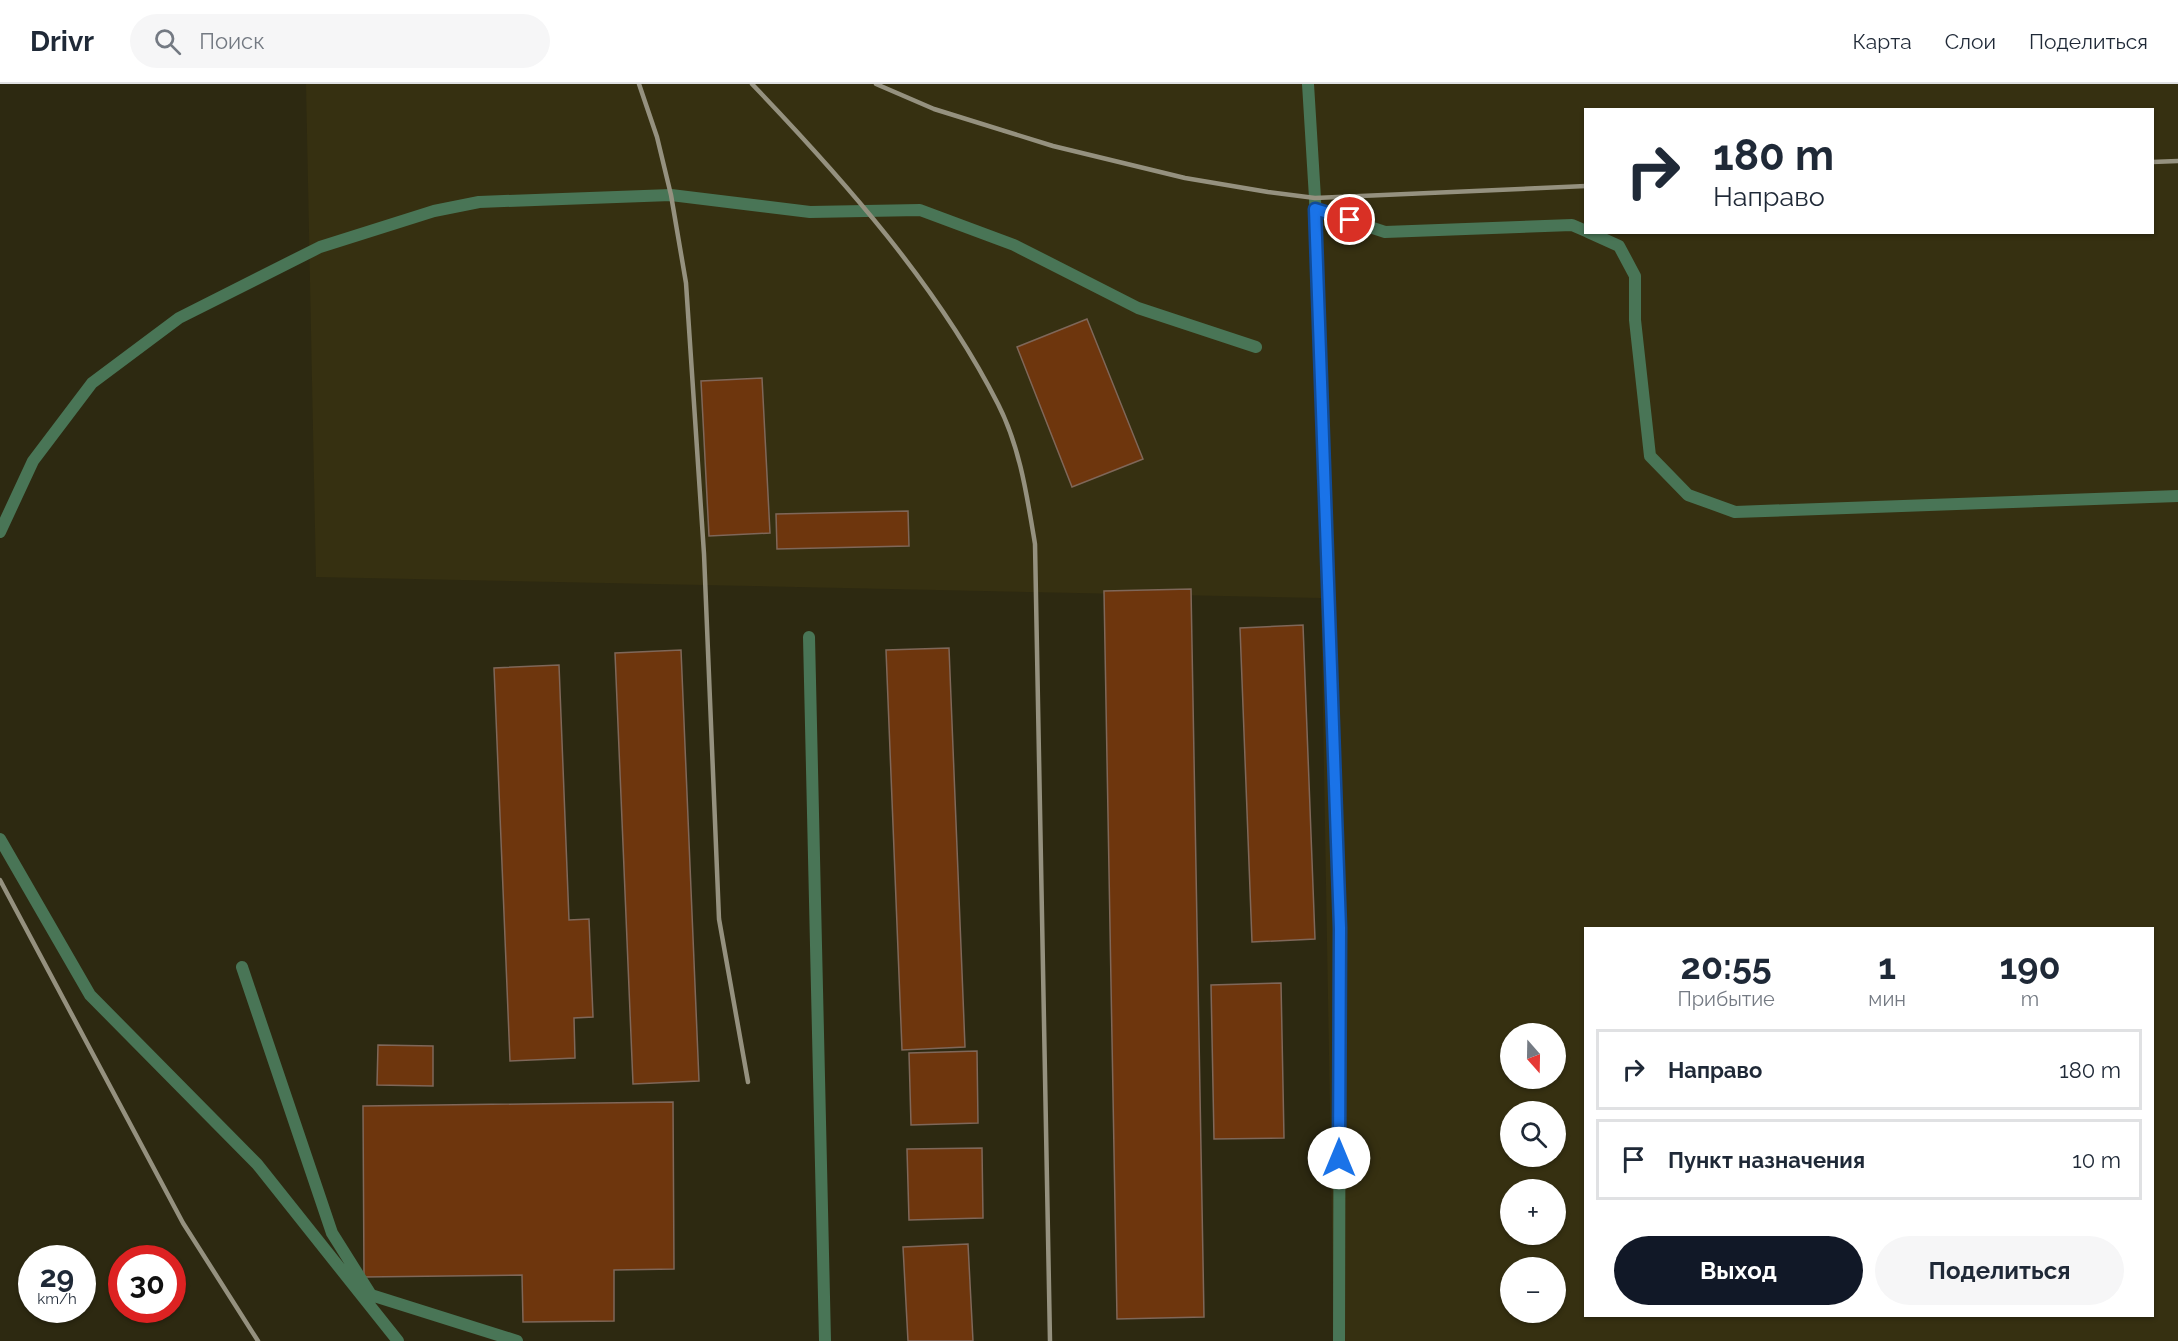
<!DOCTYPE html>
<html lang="ru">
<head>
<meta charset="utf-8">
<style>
  :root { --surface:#fff; --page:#f6f6f7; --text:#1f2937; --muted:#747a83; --line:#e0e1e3; --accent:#111827 }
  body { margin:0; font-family:Raleway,sans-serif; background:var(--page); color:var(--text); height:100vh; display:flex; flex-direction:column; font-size:22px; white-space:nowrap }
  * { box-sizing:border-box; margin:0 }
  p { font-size:20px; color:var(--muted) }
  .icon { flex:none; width:33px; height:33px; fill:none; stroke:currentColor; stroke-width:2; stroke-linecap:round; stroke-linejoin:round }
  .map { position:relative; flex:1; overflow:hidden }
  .drawer { position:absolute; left:1584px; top:843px; width:570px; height:390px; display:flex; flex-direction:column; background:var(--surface); border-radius:0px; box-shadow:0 2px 4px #0004 }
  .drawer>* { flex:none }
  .guide { position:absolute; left:1584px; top:24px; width:570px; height:126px; border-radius:0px; box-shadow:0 2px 4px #0004; background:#fff; color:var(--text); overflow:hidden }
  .needle { width:39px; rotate:160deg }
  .buttons { position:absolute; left:1500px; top:939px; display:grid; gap:12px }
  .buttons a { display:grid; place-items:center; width:66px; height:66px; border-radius:50%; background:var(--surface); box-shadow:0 2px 4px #0004; font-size:30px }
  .speed { position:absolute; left:18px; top:1161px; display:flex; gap:12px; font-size:30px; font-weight:700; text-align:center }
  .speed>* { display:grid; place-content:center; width:78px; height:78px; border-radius:50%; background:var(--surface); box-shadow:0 2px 4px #0004; line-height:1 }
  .speed small { font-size:15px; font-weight:400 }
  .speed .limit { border:9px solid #d22; background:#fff; color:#111 }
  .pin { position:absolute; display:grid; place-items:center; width:51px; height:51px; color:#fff; margin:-26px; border:3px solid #fff; border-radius:50%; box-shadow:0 2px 6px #0007 }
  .me { position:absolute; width:66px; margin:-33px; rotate:0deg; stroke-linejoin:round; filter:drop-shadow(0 0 4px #0008) }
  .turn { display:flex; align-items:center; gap:21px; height:126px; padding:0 30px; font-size:27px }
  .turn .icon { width:78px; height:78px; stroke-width:2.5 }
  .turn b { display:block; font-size:42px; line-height:51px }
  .eta { display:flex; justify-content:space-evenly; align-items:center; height:102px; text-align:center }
  .eta b { font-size:36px; font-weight:700; line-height:42px }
  .cta { display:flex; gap:12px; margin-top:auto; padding:12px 30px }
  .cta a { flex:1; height:69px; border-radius:36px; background:var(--accent); color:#fff; font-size:24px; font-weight:700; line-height:69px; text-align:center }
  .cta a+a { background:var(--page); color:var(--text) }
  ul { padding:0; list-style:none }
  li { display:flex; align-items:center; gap:18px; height:81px; margin:0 12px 9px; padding:0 18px; border:3px solid var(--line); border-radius:0px }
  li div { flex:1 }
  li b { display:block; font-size:22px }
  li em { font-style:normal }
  header { display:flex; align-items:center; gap:36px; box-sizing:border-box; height:84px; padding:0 30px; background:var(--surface); border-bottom:2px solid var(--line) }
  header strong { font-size:28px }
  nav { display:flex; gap:33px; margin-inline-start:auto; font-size:21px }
  .search { width:420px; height:54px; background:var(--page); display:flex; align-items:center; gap:15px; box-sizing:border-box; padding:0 21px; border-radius:33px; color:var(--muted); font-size:22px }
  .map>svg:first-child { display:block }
  .built { fill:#363011; fill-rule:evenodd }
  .building { fill:#6e360d; stroke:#7f6759; stroke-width:1.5 }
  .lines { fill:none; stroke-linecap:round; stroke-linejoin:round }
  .lane { stroke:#497556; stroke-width:12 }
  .street { stroke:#497556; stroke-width:12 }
  .rail { stroke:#95917f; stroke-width:4.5 }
  .route-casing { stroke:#114b97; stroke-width:15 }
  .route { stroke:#1a73e8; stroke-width:10 }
</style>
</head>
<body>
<header>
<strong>Drivr</strong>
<div class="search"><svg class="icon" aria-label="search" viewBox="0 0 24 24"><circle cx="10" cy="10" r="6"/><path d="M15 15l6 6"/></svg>Поиск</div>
<nav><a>Карта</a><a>Слои</a><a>Поделиться</a></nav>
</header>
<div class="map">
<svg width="2178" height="1257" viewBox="0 0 2178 1257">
  <rect width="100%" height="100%" fill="#2d2911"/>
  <path class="built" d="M306 0H2178V1257H1334L1321 514 316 493ZM1586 26H2152V148H1586ZM1586 844H2152V1232H1586ZM1510 950H1556V994H1510ZM1510 1028H1556V1072H1510ZM1510 1106H1556V1150H1510ZM1510 1184H1556V1228H1510Z"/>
  <path class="building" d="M1087 235 1143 375 1072 403 1017 263Z
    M762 294 770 449 709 452 701 297Z
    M908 427 909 462 777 465 776 430Z
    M1191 505 1204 1233 1117 1235 1104 507Z
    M1303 541 1315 855 1252 858 1240 544Z
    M949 564 965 963 902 966 886 566Z
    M681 566 699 997 633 1000 615 569Z
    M559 581 569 836 589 835 593 933 574 934 575 974 510 977 494 584Z
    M1281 899 1284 1054 1214 1055 1211 901Z
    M378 961 433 962V1002L377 1001Z
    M977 967 978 1039 911 1041 909 969Z
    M673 1018 674 1185 614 1186V1237L523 1238 522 1191 364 1193 363 1022Z
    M982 1064 983 1134 909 1136 907 1065Z
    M968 1160 973 1257H908L903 1163Z"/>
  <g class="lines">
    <path class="lane" d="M0 448 33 377 92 299 179 234 320 163 434 127 479 118 671 111 810 128 920 126 1014 161 1138 224 1256 263
      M809 553 825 1257
      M0 755 90 911 257 1080 398 1257
      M242 883 332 1149 371 1211 517 1257"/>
    <path class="street" d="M1308 0 1315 114 1340 844 1339 1257
      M1315 125 1385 148 1572 141 1586 147
      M1588 148 1619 162 1635 192V236L1650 372 1688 411 1735 428 2178 412"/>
    <path class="rail" d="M639 0 657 53 671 111 686 199 704 470 719 835 748 998
      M752 0C843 95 938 202 998 320 1020 363 1027 412 1035 460L1050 1257
      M876 0 934 25 1053 62 1185 94 1268 108 1315 114 1586 102
      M2152 78 2178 77
      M0 796 183 1139 258 1257"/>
  </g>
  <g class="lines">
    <g class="route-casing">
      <path id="route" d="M1339 1074 1340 844 1315 125 1350 136"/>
    </g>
    <use href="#route" class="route"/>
  </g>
</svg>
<div class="buttons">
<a><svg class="needle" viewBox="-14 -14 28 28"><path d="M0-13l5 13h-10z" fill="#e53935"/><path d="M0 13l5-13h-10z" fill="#747a83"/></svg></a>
<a><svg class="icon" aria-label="search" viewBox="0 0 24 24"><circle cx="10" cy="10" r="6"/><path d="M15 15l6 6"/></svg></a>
<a>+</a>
<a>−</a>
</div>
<div class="speed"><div>29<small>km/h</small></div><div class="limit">30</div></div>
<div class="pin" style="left:1350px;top:136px;background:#d93025"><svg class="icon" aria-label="arrive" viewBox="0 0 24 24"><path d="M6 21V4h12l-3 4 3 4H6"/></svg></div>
<svg class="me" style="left:1339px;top:1074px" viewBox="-20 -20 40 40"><circle r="19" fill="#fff"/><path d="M0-13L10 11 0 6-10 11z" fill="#1a73e8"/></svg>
<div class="guide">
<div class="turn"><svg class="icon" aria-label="right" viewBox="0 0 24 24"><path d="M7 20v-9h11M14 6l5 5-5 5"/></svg><div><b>180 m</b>Направо</div></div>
</div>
<section class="drawer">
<div class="eta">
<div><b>20:55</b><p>Прибытие</p></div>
<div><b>1</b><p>мин</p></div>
<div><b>190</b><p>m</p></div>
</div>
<ul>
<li><svg class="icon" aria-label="right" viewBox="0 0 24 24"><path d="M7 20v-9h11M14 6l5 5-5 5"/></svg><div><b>Направо</b></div><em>180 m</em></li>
<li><svg class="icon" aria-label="arrive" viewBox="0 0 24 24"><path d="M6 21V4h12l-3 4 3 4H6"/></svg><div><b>Пункт назначения</b></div><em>10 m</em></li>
</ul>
<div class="cta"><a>Выход</a><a>Поделиться</a></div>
</section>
</div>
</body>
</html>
